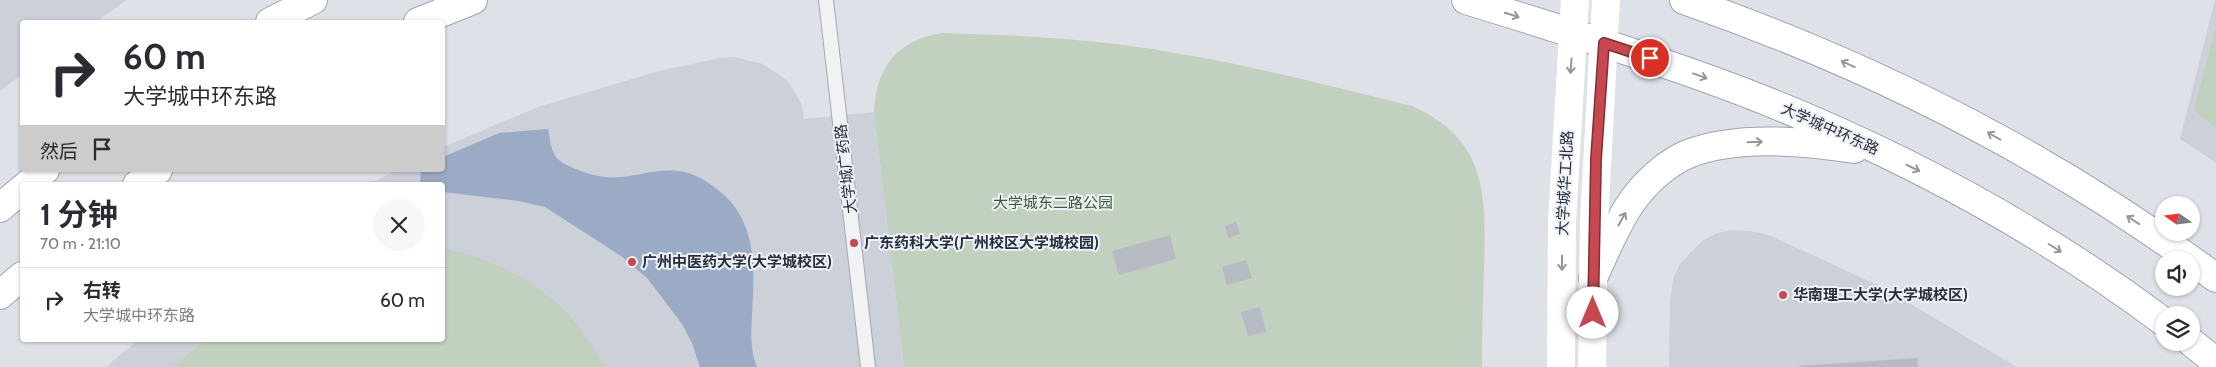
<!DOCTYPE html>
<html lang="zh">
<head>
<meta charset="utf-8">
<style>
  :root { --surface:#fff; --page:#f7f7f7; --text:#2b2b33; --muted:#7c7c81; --line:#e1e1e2 }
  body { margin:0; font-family:Cabin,"Noto Sans SC",sans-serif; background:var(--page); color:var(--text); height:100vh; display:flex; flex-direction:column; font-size:19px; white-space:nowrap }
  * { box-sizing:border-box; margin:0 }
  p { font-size:16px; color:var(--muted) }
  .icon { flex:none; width:28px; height:28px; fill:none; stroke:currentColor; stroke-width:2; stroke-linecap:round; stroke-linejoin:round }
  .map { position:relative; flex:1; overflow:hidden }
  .details { position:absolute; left:20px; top:182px; width:425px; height:160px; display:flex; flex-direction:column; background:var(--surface); border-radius:5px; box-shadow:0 1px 4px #0004 }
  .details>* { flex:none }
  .banner { position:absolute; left:20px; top:20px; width:425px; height:152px; border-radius:5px; box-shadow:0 1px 4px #0004; background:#fff; color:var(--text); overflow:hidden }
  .needle { width:32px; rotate:284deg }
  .controls { position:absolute; left:2155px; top:196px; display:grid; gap:10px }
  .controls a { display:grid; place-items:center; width:45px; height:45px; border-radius:50%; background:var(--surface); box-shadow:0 1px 4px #0004; font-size:25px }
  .pin { position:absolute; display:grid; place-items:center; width:42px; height:42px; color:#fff; margin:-21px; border:2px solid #fff; border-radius:50%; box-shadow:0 1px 5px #0007 }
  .me { position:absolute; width:55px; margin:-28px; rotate:0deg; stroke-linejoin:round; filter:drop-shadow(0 0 4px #0008) }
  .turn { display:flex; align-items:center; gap:18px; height:105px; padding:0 20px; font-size:22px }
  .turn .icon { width:65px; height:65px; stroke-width:2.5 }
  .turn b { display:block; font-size:35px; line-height:42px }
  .then { display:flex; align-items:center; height:48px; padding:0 20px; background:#0003; gap:10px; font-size:19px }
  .round { display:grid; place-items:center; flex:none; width:52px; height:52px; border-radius:26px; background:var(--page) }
  .headline { display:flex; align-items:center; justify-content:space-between; height:85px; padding:0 20px }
  h1 { font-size:30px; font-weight:700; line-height:38px }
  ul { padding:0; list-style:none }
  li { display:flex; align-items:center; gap:15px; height:65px; padding:0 20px; border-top:1px solid var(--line) }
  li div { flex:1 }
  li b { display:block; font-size:19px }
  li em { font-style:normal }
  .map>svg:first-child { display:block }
  .built { fill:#ccd0d9 }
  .green { fill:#c2d0c0 }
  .water { fill:#9babc5 }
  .building { fill:#b6bac3 }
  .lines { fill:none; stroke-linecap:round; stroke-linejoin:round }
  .service-casing { stroke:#a4a8b1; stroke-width:16 }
  .primary-casing { stroke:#9ea4b2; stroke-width:30 }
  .service { stroke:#f1f2f5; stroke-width:14 }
  .secondary { stroke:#fff; stroke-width:28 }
  .primary { stroke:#fff; stroke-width:28 }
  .oneway { stroke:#94969e }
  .route-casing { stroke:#812f34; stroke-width:12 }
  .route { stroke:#c74850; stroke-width:9 }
  .poi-dot { fill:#c74850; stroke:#edf0f5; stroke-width:2 }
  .labels { text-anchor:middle; stroke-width:4; stroke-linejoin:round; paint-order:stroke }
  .street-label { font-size:15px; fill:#282e3d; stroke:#edf0f5 }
  .park-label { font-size:15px; fill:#395836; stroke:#edf0f5 }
  .poi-label { font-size:15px; font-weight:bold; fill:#282e3d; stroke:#edf0f5; text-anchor:start }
</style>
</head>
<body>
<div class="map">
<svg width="2216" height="367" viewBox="0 0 2216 367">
  <rect width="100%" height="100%" fill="#dee1e7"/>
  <path class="built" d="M0 0H127L95 22H22V74L0 91Z
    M2215 0H2216V163L2180 139Z
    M734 57 763 64 788 81 802 105 804 119 874 112 904 367H106L138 340H442V185H368L397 170H442L443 147 538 107 659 71 720 58Z
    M1733 230 1750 231 1769 235 1882 287 2017 367H1669L1670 301 1674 276 1680 264 1702 241 1717 233Z"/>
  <path class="green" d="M2216 25V129L2194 110Z
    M942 33C1020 35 1098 39 1175 53 1255 66 1333 87 1412 106 1488 140 1486 195 1484 267 1483 300 1482 334 1482 367H904L874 112C876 68 897 40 942 33Z
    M443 249C486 256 534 278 565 311 581 327 593 347 606 367H173L205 340H442Z"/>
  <path class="water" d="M548 129C550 137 550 148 555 155 558 161 566 165 573 168 587 174 605 179 621 177 650 174 674 163 702 179 758 211 755 259 752 315 751 333 750 350 757 367H700L692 343 682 324 648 279 621 256 545 207 518 201 443 192 442 185H423L420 182 421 170H442L443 157 499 133Z"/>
  <path class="building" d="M1236 222 1240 234 1228 238 1225 226Z
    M1170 235 1176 259 1119 275 1112 251Z
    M1246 260 1252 278 1227 285 1222 267Z
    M1260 307 1266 332 1248 336 1241 312Z
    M1917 358 1918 367H1798V366Z"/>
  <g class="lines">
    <g class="service-casing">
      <path id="service" d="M826 0 868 367"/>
    </g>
    <g class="primary-casing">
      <path id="primary" d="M1466 0C1560 29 1654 58 1746 93 1893 150 2037 227 2164 322
        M1684 0C1874 66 2054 157 2216 278
        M270 22 313 0
        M418 22 473 0
        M27 185 45 170
        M137 185 158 170
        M0 208 22 189
        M1593 278C1605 253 1615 226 1631 203 1644 184 1666 163 1688 154 1736 135 1804 141 1854 149
        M0 295 22 276
        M2191 342 2216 362"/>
    </g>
    <use href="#service" class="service"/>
    <path class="secondary" d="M1561 367 1562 222 1575 0
      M1592 367 1594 222 1606 0"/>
    <use href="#primary" class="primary"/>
  </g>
  <defs><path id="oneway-shaft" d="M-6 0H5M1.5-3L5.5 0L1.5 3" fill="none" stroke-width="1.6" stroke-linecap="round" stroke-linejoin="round" transform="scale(1.25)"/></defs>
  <g class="oneway">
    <use href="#oneway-shaft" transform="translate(1512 15) rotate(17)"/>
    <use href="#oneway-shaft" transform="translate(1848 64) rotate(-156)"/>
    <use href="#oneway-shaft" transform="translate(1571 66) rotate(94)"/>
    <use href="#oneway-shaft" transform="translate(1700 76) rotate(20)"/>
    <use href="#oneway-shaft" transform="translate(1994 136) rotate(-150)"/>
    <use href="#oneway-shaft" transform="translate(1755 142) rotate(-2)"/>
    <use href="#oneway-shaft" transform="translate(1913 168) rotate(26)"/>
    <use href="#oneway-shaft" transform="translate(1622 219) rotate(-61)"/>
    <use href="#oneway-shaft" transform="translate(2133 220) rotate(-146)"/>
    <use href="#oneway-shaft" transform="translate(2055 248) rotate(32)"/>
    <use href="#oneway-shaft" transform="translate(1562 263) rotate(90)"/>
  </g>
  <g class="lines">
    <g class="route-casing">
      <path id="route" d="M1593 313 1596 159 1604 43 1650 58"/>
    </g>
    <use href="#route" class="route"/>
  </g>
  <g class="poi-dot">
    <circle cx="854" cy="243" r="5"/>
    <circle cx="632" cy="262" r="5"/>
    <circle cx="1783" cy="295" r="5"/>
  </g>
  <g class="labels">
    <g class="street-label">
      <text transform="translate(1830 129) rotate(24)" y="5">大学城中环东路</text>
      <text transform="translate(846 169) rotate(-97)" y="5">大学城广药路</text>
      <text transform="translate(1565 183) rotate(-87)" y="5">大学城华工北路</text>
    </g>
    <g class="park-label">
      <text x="1053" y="208">大学城东二路公园</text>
    </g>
    <g class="poi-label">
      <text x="864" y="248">广东药科大学(广州校区大学城校园)</text>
      <text x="642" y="267">广州中医药大学(大学城校区)</text>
      <text x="1793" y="300">华南理工大学(大学城校区)</text>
    </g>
  </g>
</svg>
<div class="controls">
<a><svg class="needle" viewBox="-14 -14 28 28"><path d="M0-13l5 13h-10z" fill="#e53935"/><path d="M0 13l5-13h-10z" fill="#7c7c81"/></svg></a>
<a><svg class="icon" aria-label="sound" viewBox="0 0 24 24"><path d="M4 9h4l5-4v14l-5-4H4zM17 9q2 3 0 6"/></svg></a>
<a><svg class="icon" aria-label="layers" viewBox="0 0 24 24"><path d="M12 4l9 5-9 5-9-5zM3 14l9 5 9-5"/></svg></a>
</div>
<div class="pin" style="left:1650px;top:58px;background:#d93025"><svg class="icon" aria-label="arrive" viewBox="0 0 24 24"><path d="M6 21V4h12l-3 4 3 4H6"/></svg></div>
<svg class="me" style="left:1593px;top:313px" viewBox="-20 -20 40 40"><circle r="19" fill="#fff"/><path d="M0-13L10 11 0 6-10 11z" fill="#c74850"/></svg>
<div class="banner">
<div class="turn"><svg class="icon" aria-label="right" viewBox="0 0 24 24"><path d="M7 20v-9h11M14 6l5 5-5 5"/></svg><div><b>60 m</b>大学城中环东路</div></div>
<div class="then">然后<svg class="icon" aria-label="arrive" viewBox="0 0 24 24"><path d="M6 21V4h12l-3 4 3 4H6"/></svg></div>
</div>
<section class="details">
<div class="headline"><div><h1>1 分钟</h1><p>70 m · 21:10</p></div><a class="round"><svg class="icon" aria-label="close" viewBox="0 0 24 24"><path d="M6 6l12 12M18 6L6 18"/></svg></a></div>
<ul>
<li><svg class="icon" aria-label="right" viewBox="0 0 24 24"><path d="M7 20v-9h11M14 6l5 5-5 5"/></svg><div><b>右转</b><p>大学城中环东路</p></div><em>60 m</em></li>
</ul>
</section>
</div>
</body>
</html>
